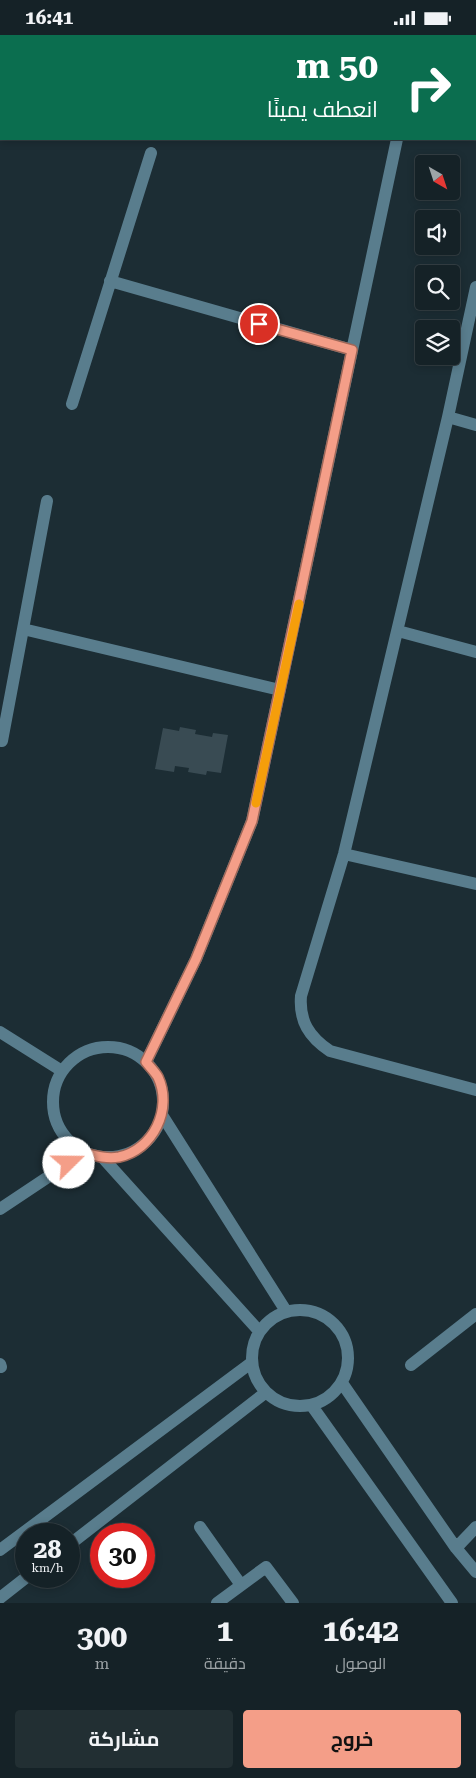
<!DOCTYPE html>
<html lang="ar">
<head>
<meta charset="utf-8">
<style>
  :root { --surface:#152227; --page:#222f33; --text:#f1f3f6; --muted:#9da4a7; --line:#343f44; --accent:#f49e88 }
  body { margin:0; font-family:"Roboto Serif",Cairo,serif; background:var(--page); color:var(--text); direction:rtl; height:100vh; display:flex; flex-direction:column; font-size:19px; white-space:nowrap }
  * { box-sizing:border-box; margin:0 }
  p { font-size:16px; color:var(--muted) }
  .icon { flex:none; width:28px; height:28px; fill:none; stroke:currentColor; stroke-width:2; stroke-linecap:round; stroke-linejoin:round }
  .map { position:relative; height:1568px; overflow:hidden; direction:ltr }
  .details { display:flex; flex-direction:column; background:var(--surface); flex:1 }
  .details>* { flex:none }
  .top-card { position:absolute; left:0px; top:0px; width:476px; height:105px; box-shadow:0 2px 8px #0003,0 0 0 1px var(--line); direction:rtl; background:#0b6e4f; color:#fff; overflow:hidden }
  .needle { width:32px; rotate:141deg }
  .controls { position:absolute; left:415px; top:120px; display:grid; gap:10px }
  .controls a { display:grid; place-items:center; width:45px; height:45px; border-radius:5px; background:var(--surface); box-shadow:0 2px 8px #0003,0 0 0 1px var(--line); font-size:25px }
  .speed { position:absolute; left:15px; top:1488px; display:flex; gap:10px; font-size:25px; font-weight:700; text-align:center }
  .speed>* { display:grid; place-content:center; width:65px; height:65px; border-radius:50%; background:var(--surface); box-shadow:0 2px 8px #0003,0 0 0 1px var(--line); line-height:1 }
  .speed small { font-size:12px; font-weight:400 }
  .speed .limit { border:8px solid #d22; background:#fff; color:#111 }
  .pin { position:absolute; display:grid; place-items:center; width:42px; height:42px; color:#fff; margin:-21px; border:2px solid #fff; border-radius:50%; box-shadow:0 1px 5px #0007 }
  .me { position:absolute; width:55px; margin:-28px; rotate:68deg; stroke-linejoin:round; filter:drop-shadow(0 0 4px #0008) }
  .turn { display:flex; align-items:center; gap:18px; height:105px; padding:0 15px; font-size:22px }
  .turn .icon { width:65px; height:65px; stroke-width:2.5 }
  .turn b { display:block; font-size:35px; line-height:42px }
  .eta { display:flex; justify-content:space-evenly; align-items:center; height:85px; text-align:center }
  .eta b { font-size:30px; font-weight:700; line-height:35px }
  .cta { display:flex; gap:10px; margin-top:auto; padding:10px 15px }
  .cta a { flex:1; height:58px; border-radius:5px; background:var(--accent); color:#111; font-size:20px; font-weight:700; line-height:58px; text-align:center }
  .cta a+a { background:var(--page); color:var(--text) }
  .status { display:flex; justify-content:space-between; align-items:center; height:35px; padding:0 25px; background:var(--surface); direction:ltr }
  .status svg { height:14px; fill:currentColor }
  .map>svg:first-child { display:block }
  .building { fill:#394b53 }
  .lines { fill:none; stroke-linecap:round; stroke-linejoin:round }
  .minor { stroke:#597d8d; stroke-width:12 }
  .route-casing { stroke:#9f6758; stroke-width:12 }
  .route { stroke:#f49e88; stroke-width:9 }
  .slow { stroke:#f59e0b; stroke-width:9 }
</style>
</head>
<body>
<div class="status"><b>16:41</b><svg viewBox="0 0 49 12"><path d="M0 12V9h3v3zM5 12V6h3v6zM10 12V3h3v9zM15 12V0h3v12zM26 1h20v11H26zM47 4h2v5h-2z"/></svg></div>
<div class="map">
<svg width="476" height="1568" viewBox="0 0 476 1568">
  <rect width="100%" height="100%" fill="#1c2d34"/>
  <path class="building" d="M180 692 196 695 195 699 212 702 213 698 228 700 221 738 207 736 206 740 188 737 189 733 175 731 174 737 155 734 163 693 179 696Z"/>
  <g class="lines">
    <path class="minor" d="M110 246 352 315
      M476 252 448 382 344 819 301 961C299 986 309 1002 330 1016L476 1055
      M72 369 151 118
      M448 382 476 390
      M23 594 280 655
      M398 596 476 617
      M2 706 47 466
      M344 819 476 849
      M0 997 62 1036
      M53 1067a55 55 0 1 1 110 0a55 55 0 1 1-110 0Z
      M146 1027 196 924 252 786 397 104
      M162 1080 286 1276
      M103 1123 259 1296
      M0 1174 84 1118
      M252 1323a48 48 0 1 1 96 0a48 48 0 1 1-96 0Z
      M0 1329 1 1332
      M411 1330 476 1279
      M342 1348 456 1513 476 1537
      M312 1371 452 1568
      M200 1492 241 1550
      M69 1510 265 1358
      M456 1513 476 1492
      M0 1515 251 1328
      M0 1563 28 1541
      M217 1568 266 1532 293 1568"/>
  </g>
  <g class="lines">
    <g class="route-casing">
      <path id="route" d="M69 1128 84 1118C96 1121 107 1124 119 1122 153 1115 173 1074 158 1042 155 1037 150 1032 146 1027L196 924 252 786 352 315 259 289"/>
    </g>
    <use href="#route" class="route"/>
    <path class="slow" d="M256 768 299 569"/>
  </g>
</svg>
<div class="controls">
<a><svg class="needle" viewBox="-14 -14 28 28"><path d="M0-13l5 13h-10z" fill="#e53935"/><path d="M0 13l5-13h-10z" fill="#9da4a7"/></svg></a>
<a><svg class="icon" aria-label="sound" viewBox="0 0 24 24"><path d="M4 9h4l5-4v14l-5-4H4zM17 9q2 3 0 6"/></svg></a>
<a><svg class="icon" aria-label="search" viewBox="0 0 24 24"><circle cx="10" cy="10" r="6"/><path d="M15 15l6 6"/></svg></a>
<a><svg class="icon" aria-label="layers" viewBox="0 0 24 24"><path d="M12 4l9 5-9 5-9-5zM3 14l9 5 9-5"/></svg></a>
</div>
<div class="speed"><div>28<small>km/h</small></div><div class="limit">30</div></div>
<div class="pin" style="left:259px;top:289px;background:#d93025"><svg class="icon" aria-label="arrive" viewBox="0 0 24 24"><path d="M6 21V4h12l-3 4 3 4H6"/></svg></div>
<svg class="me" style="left:69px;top:1128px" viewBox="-20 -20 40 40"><circle r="19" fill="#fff"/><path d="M0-13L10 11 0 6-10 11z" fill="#f49e88"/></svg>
<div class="top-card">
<div class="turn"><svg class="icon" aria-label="right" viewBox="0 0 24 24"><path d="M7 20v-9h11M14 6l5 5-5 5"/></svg><div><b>50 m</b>انعطف يمينًا</div></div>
</div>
</div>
<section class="details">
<div class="eta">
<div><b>16:42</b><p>الوصول</p></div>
<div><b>1</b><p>دقيقة</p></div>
<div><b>300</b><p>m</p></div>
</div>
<div class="cta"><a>خروج</a><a>مشاركة</a></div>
</section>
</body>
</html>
